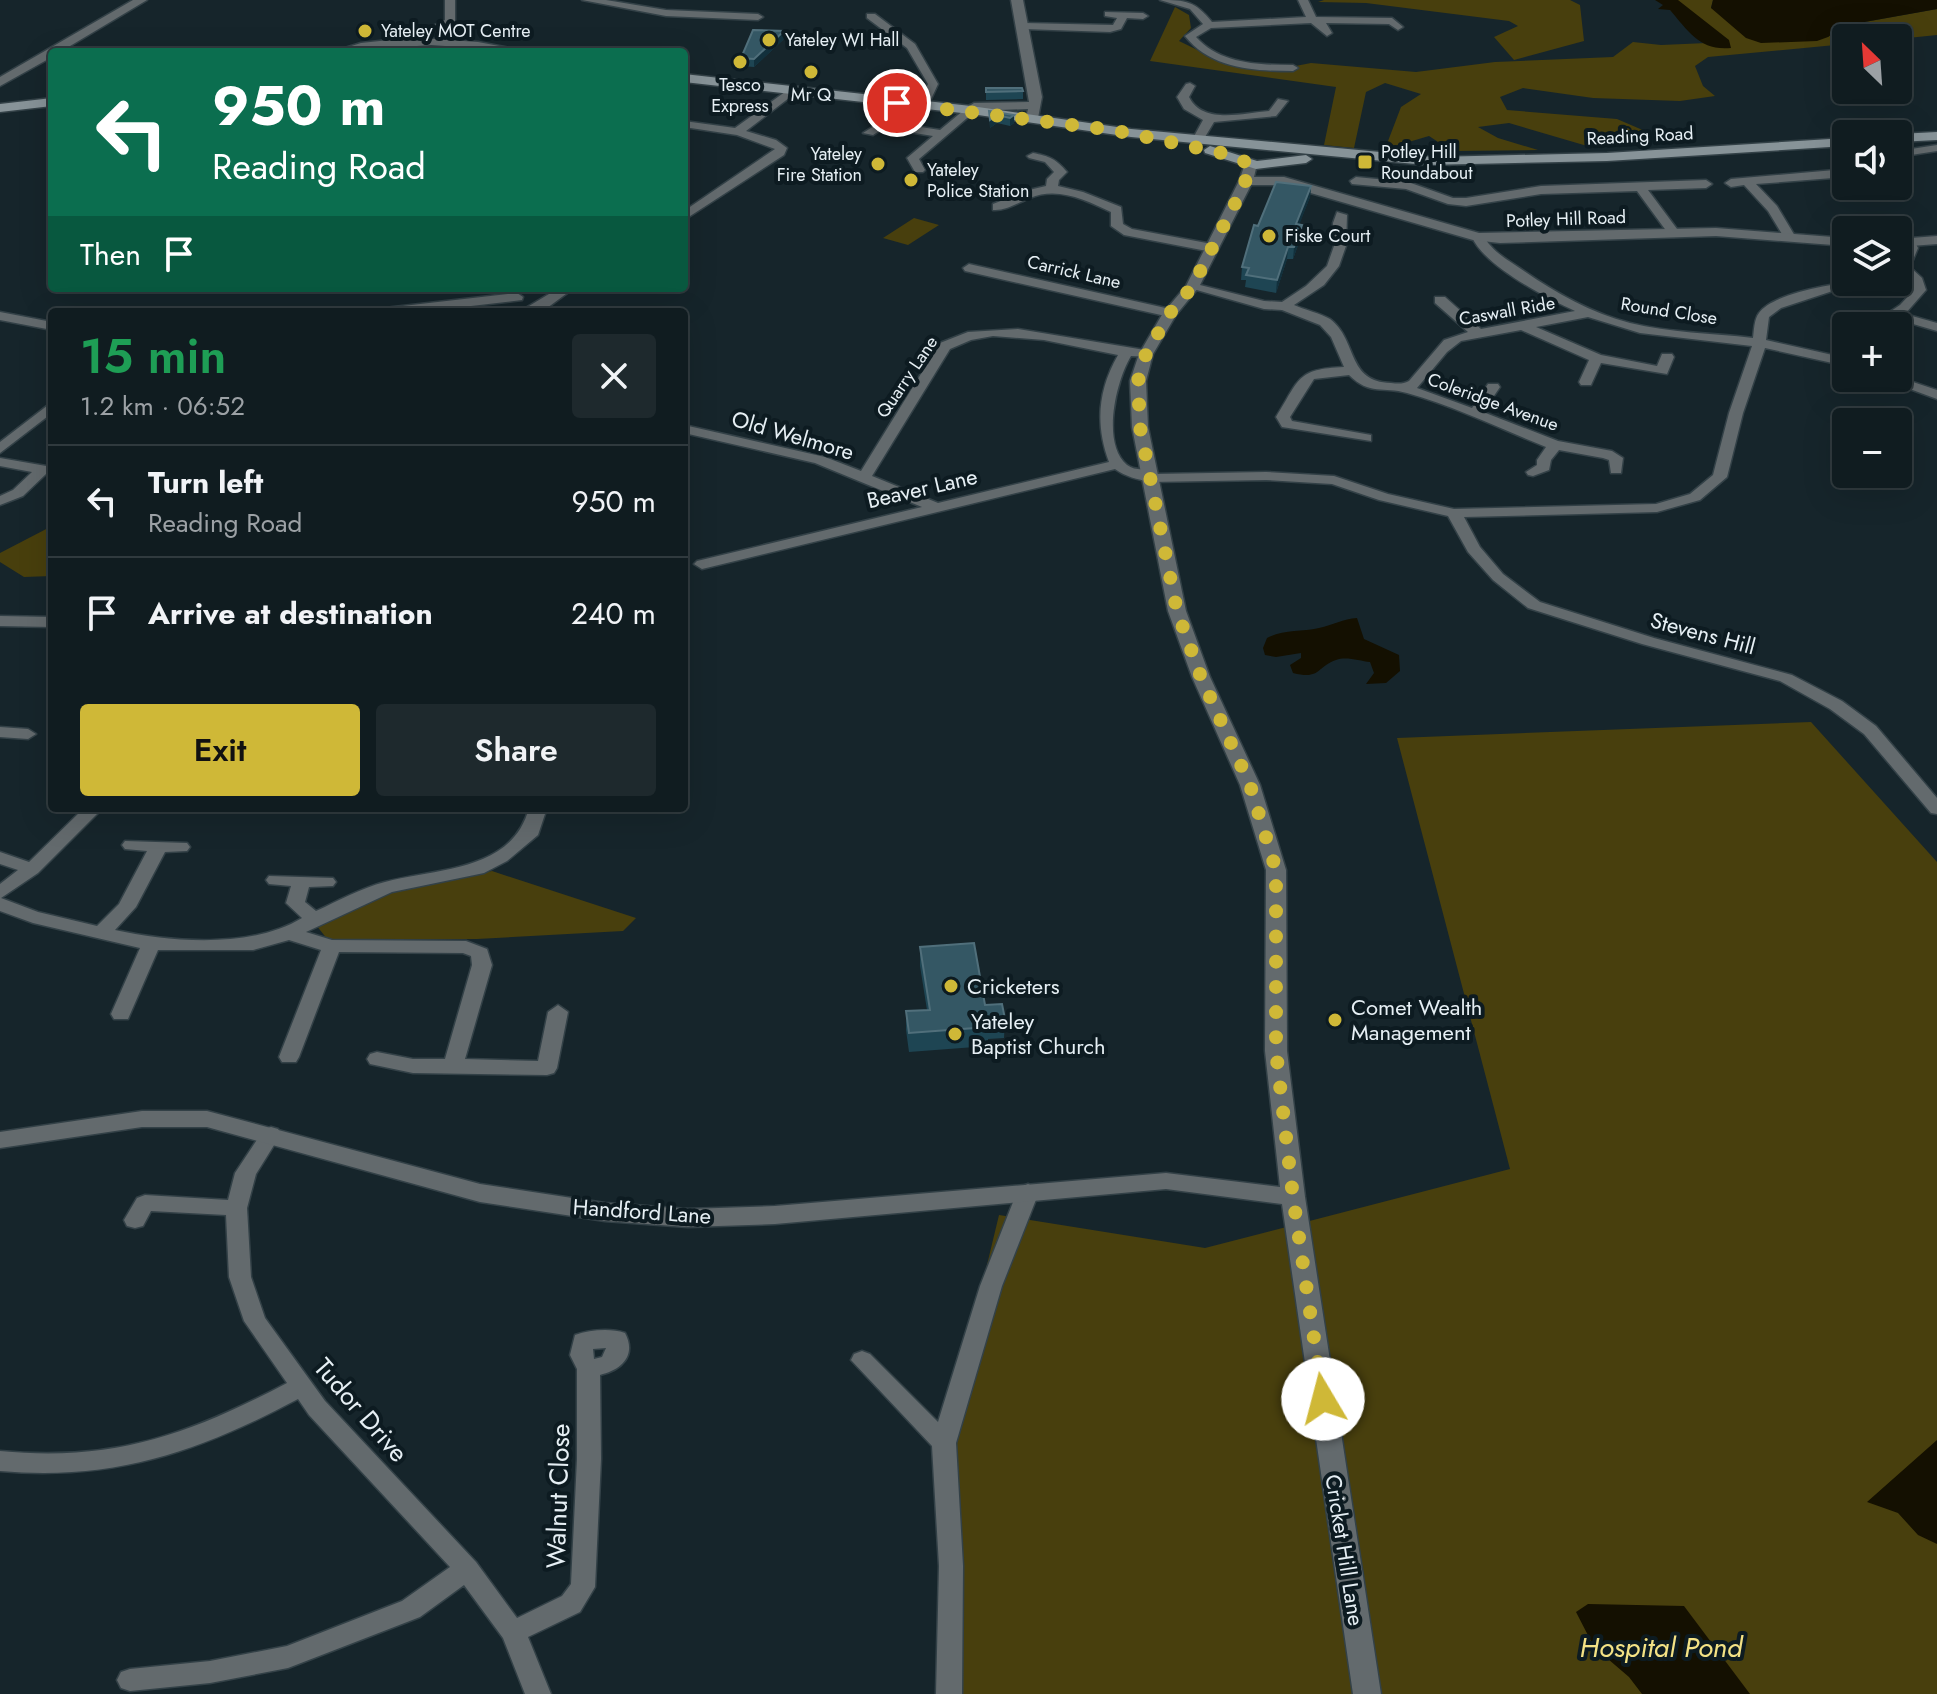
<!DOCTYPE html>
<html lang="en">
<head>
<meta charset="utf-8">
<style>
  :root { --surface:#101c20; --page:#1e292d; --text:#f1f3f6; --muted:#9ca1a5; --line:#303a3e; --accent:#cfb837 }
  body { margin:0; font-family:Jost,sans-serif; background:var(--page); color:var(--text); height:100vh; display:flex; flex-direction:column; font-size:30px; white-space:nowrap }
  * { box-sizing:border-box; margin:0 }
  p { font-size:26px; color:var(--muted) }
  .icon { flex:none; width:44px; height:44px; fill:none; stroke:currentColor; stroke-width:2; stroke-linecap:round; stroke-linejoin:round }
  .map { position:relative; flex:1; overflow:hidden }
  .details { position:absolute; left:48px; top:308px; width:640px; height:504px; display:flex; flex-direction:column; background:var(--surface); border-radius:8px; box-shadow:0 8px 32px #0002,0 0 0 2px var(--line) }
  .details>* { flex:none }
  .banner { position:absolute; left:48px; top:48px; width:640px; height:244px; border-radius:8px; box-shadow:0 8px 32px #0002,0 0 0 2px var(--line); background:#0b6e4f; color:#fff; overflow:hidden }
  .needle { width:52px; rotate:335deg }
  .tools { position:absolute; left:1832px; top:24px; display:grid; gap:16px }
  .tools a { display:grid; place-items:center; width:80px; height:80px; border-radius:8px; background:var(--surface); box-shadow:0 8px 32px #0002,0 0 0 2px var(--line); font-size:40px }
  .pin { position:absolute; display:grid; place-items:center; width:68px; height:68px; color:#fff; margin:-34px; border:4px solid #fff; border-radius:50%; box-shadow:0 2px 8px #0007 }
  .me { position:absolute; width:88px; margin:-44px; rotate:352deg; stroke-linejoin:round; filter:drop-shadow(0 0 6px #0008) }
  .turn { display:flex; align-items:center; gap:28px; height:168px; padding:0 32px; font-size:36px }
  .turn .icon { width:104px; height:104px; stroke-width:2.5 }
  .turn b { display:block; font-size:56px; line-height:68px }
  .then { display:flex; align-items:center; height:76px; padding:0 32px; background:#0003; gap:16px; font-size:30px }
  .round { display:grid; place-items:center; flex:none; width:84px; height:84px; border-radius:8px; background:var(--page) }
  .head { display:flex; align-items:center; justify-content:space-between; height:136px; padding:0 32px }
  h1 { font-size:48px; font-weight:600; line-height:60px; color:#1e9e55 }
  .primary-button { display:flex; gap:16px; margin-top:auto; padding:16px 32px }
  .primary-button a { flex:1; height:92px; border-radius:8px; background:var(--accent); color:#111; font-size:32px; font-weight:600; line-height:92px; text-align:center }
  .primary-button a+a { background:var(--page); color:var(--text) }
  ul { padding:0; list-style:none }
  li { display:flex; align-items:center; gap:24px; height:112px; padding:0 32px; border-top:2px solid var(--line) }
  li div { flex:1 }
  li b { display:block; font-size:30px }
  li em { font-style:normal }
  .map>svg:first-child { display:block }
  .green { fill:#483f0d }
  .water { fill:#141001 }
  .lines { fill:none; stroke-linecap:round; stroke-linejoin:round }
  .minor-casing { stroke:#334147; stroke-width:3 }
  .tertiary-casing { stroke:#334147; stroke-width:3 }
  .secondary-casing { stroke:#334147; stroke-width:3 }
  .minor { fill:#636a6d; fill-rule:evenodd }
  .tertiary { fill:#636a6d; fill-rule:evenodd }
  .secondary { fill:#879398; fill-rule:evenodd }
  .wall { fill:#1e4553 }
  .shaded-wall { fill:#12303c }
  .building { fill:#345764; stroke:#506f7b; stroke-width:2 }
  .route { stroke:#cfb837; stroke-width:14; stroke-dasharray:0 25.2 }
  .poi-dot { fill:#cfb837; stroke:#0d1b21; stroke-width:3 }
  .labels { text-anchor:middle; stroke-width:8; stroke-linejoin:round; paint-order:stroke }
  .far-poi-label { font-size:18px; fill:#e6eff4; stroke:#0d1b21; text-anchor:start }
  .far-street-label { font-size:18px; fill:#e6eff4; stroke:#0d1b21 }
  .street-label { font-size:22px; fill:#e6eff4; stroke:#0d1b21 }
  .poi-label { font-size:22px; fill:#e6eff4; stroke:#0d1b21; text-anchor:start }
  .near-street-label { font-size:26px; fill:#e6eff4; stroke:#0d1b21 }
  .near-water-label { font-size:28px; font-style:italic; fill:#f4e285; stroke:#0d1b21 }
</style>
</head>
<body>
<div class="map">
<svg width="1937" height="1694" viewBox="0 0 1937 1694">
  <rect width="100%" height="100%" fill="#16252b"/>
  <path class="green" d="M1324 0H1570L1580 5 1584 41 1514 60 1494 37 1518 26 1509 21 1366 3 1318 2Z
    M1659 0H1713L1711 8 1828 37 1842 26 1937 9V35L1898 39 1846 38V44L1708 57 1695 66 1703 86 1715 96 1680 101 1593 98 1523 88 1500 97 1507 110 1617 119 1645 131 1622 140 1629 145 1594 148 1509 123 1478 127 1498 138 1538 150 1452 151 1429 136 1385 149 1401 107 1421 94 1385 83 1366 92 1354 148 1324 145 1336 87 1150 61 1175 7 1189 15 1191 28 1179 41 1218 60 1280 69 1311 63 1416 72 1495 62 1613 57 1633 42 1661 45 1707 43Z
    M914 218 939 225 908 245 883 238Z
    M52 526V576L24 577 0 562V553Z
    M1811 722 1937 862V1694H944V1443L999 1215 1205 1248 1510 1169 1397 738Z
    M492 871 636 918 623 931 477 939 328 940 316 925 397 889Z"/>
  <path class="water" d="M1655 0H1678L1729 40 1731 48C1700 51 1689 32 1670 10L1658 9 1663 5Z
    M1713 0H1937V9L1842 26 1828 37 1817 41 1761 43 1746 38 1711 8Z
    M1357 618 1364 639 1399 655 1400 671 1386 683 1366 684 1374 673 1370 662C1360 661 1346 656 1336 660 1316 667 1321 680 1293 673L1290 665 1301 658V653L1276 657 1265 655 1263 648 1267 638C1284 629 1301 632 1319 628 1333 625 1343 619 1357 618Z
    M1937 1440V1544L1918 1535 1898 1513 1867 1502Z
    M1588 1604 1684 1606 1750 1694H1642L1629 1677 1594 1647 1576 1612Z"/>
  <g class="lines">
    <g class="minor-casing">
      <path id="minor" d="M445 0H455V22L421 38 478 42 531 52 431 45 332 52 361 43 408 38 445 20Z
        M582 0H606L666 10 758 14 763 17 758 20 666 16Z
        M1160 0C1186 0 1195 1 1212 22L1306 17 1298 0H1308L1316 17 1392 18 1403 27 1398 30 1389 24 1326 23 1332 33 1327 36 1311 23 1211 28 1196 37C1220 64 1259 65 1293 65L1298 68 1293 71C1254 71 1211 69 1185 36L1203 24 1190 9Z
        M1105 12 1143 13 1148 16 1143 19 1127 18 1121 29 1110 32 1024 29 1019 26 1024 23 1113 25 1117 18 1105 16Z
        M867 14H875L915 44 938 84 927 108 917 106 928 84 907 48 867 18Z
        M1190 83 1195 86 1189 97C1203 125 1243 113 1269 111L1278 99 1288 101 1276 116 1214 122 1202 142 1198 143 1192 140 1203 120 1184 109 1177 97 1186 84Z
        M789 89 798 91 746 131 776 140 787 148 784 155 684 220V211L775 149 737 135 684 127V121L735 128Z
        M970 105 980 107 919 159 925 170 923 172H915L907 158 933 136 884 128 873 135 863 133 882 121 940 130Z
        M1937 145V151L1898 157V151Z
        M1033 153C1049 156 1056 159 1067 172L1059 180 1058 186 1083 192 1121 207 1123 224 1132 229 1212 244 1218 248 1212 252 1124 235 1111 226V212C1086 200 1057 186 1030 198 1017 203 1006 211 993 210V204L1029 190 1046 186 1047 179 1054 172 1045 162 1029 158 1027 156Z
        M1846 169V177L1756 184 1777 206 1795 236 1789 240 1785 239 1768 211 1744 185 1731 187 1725 183 1731 179Z
        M1356 177 1408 182 1453 198H1466L1541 186 1706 180 1712 184 1706 188 1648 190 1680 233 1674 237 1670 236 1637 191 1541 194 1466 206 1448 204 1406 189 1352 184 1350 181Z
        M1337 212 1347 215 1346 246 1339 266 1324 285 1294 305C1305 310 1320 313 1330 319 1358 340 1346 382 1391 383 1399 384 1403 384 1409 381L1444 340 1468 332 1435 303V297H1445L1481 329 1575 311C1547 298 1484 266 1472 237L1478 233 1482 234C1492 252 1508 260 1524 271 1556 293 1591 313 1630 323 1670 333 1712 333 1753 338 1754 331 1754 319 1759 313 1773 293 1839 282 1860 282L1781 308 1769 317 1766 340 1846 358V366L1765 348 1743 413 1727 477 1700 500 1657 512 1464 517 1480 547 1503 574 1540 602 1654 638 1792 675 1842 701 1876 726 1937 798V814L1931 813 1864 734 1830 709 1780 681 1642 644 1528 608 1493 580 1468 552 1448 516 1379 500 1332 484 1266 480 1150 482C1137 479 1126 477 1115 469L702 569 694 564 697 561 922 507 815 463 684 433V425L825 457 861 471 940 343 968 332 1018 329 1151 351V357L1131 356C1116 381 1101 443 1127 465 1136 472 1147 467 1156 474L1266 472 1334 476 1388 494 1454 509 1656 504 1690 494 1713 475 1729 413 1752 346 1640 333 1588 317 1536 327 1601 355 1657 366 1662 354H1672L1674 357 1667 374 1601 363 1591 385H1581L1579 382 1589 360 1521 330 1461 341 1447 352 1417 388 1472 408 1488 384H1498L1500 387 1483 412 1558 441 1612 451 1623 458 1621 473H1611L1609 460 1603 458 1559 450 1551 460 1549 470 1533 476 1528 475 1526 472 1537 465V460L1546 447C1501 429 1454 406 1407 393 1383 386 1370 396 1349 375L1314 379 1290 417 1292 421 1371 435V441L1282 427 1276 417C1300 379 1296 369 1344 367L1331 337 1320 325 1282 310 1264 309 1186 287 1192 283 1264 301 1282 302 1306 286 1327 266 1334 246 1333 223ZM993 336 1044 340 1118 355C1098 390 1095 424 1109 462L938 503 872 476 950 349 971 340Z
        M1910 239 1914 240 1918 248 1910 267 1922 278 1926 290 1905 314 1937 323V331L1896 319 1883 325 1876 321 1900 305 1914 290 1910 280 1898 271V263L1906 248 1904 243Z
        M969 264 1170 309 1177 313 1170 317 965 271 963 268Z
        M559 288H574L543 311 519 312Z
        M517 293 523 297 522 300 419 312H378L385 308Z
        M0 312 52 322V330L0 320Z
        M1898 377 1937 390V399L1880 378Z
        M52 402V413L0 453V442Z
        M0 458 52 467V473L46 474 23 496 0 505V496L13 490 32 472 0 466Z
        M0 616 52 617V627L0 626Z
        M0 727 28 729 36 734 28 739 0 737Z
        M84 808H103L38 873 1 898 38 912 97 926 119 904 147 851 125 849 122 845 125 841 187 843 190 847 187 851 165 852 136 907 115 930C170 942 251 949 302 918L286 903 291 886 269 884 266 880 269 876 333 878 336 882 333 886 309 887 305 902 316 911C338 901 361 888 385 882 437 868 512 872 529 808H547L538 835 507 861 484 873 392 892 306 932 332 940 466 941 487 949 492 965 465 1059 538 1061 548 1012 558 1005 568 1012 557 1068 554 1073 547 1075 413 1073 370 1064 367 1059 370 1054 377 1052 413 1059H445L472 965 471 956 463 953 339 952 299 1057 296 1062H282L279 1057 321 950 289 940 253 950H158L128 1019H114L111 1014 140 948 33 923 0 911V884L18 870 0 864V852L29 862Z
        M271 1127 278 1129 281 1134 256 1174 247 1208 251 1277 265 1318 325 1401 476 1562 517 1618 562 1596 571 1584 577 1459V1369L570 1355 575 1335C590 1330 610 1328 625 1333 637 1356 621 1370 600 1375L601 1459 595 1587 580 1612 528 1637 551 1694H525L503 1638 464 1585 420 1617 288 1668 210 1683 130 1691 121 1688 117 1680 121 1672 130 1669 210 1661 287 1646 402 1601 450 1567 309 1415 298 1399C198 1452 114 1481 0 1471V1451C113 1462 188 1435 287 1383L244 1321 229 1277 226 1215 151 1211 143 1226 135 1228 127 1226 124 1220 137 1198 145 1195 228 1200 235 1173 264 1129ZM606 1348 602 1357 594 1359 593 1349Z
        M1028 1184 1035 1187 1039 1192 1002 1286 956 1443 963 1566 962 1694H936L939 1566 932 1446 851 1360 854 1354 862 1351 870 1354 938 1422 980 1286 1017 1192 1021 1187Z"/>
    </g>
    <g class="tertiary-casing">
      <path id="tertiary" d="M133 0H147L60 52H52V57L0 86V77Z
        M1011 0H1023L1042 97 1038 118 1032 122 1026 118 1028 109 974 111 968 107 974 103 1029 102Z
        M1246 161 1257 164 1254 177H1284L1479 233 1716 228 1846 238V246L1716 236 1500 243 1473 240 1283 185H1251L1199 287 1176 315 1153 354 1146 381 1148 427 1186 611 1210 677 1260 785 1286 870 1287 1051 1305 1197 1381 1694H1353L1282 1204 1166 1189 775 1224 688 1227 605 1221 480 1202 207 1127H142L0 1148V1132L142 1111H207L480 1184 605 1203 688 1209 775 1206 1166 1173 1280 1187 1265 1051 1266 870 1240 785 1192 677 1168 611 1132 427 1130 381 1139 354 1163 313 1186 286 1239 181Z
        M1937 236V244L1898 247V239Z"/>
    </g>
    <g class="secondary-casing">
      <path id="secondary" d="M684 74 971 106 1131 129 1434 157 1607 153 1846 138V146L1607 161 1426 165 1131 137 971 114 684 82Z
        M52 98V106L0 112V104Z
        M1937 132V140L1898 142V134Z
        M1210 146 1257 161 1306 155 1312 159 1306 163 1256 169 1205 153 1204 150Z"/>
    </g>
    <use href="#minor" class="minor"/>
    <use href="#tertiary" class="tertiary"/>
    <use href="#secondary" class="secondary"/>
  </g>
  <path class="wall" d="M784 39 754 67 741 66V58Z
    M986 88 1023 91V99L986 100Z
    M989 111 1014 115V123L1010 126 997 123 990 128Z
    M1311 186 1310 197 1299 224 1301 237 1293 259H1287L1276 293 1245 287 1246 280H1241L1242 267 1258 226Z
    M920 947 985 1005 1005 1019 1004 1038 988 1039V1046L909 1052 906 1030V1011L927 1010 920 966Z"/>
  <path class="shaded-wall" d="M784 31V39L754 67V59Z
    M997 115V123L990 128V120Z
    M1014 115V123L1010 126V118Z
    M1311 186 1310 197 1295 236 1296 224Z
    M1302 225 1301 237 1293 259 1294 247Z
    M1288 247 1287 259 1276 293 1277 280Z"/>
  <path class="building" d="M753 30 784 31 754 59 741 58Z
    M986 88H1022L1023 91 986 92Z
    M989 111 1014 115 1010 118 997 115 990 120Z
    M1276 182 1311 186 1296 224 1302 225 1294 247H1288L1277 280 1246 275 1249 268 1242 267 1254 225 1258 226Z
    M974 943 985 1005 1002 1004 1005 1019 987 1021 988 1027 909 1033 906 1011 930 1010 920 947Z"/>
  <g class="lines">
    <path class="route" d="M897 103 1113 130 1222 153 1251 164 1243 188 1192 287 1170 313 1146 354 1138 381 1140 427 1177 611 1201 677 1250 785 1276 870V1051L1293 1197 1323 1399"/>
  </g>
  <g class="poi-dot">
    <circle cx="365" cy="31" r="8"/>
    <circle cx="769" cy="40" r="8"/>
    <circle cx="740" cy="62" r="8"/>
    <circle cx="811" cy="72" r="8"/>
    <rect x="1357" y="154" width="16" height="16" rx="4"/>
    <circle cx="878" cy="164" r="8"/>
    <circle cx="911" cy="180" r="8"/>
    <circle cx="1269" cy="236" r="8"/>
    <circle cx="951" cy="986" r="8"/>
    <circle cx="1335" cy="1020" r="8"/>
    <circle cx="955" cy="1034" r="8"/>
  </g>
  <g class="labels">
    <g class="far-poi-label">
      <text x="381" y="37">Yateley MOT Centre</text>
      <text x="785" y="46">Yateley WI Hall</text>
      <text x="740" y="91" text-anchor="middle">Tesco<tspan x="740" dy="21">Express</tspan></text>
      <text x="811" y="101" text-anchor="middle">Mr Q</text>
      <text x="1381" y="158">Potley Hill<tspan x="1381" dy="21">Roundabout</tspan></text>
      <text x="862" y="160" text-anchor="end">Yateley<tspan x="862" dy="21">Fire Station</tspan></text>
      <text x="927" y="176">Yateley<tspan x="927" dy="21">Police Station</tspan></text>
      <text x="1285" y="242">Fiske Court</text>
    </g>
    <g class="far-street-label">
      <text transform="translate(1640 136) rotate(-3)" y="6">Reading Road</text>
      <text transform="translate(1566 219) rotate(-2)" y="6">Potley Hill Road</text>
      <text transform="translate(1074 272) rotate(13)" y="6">Carrick Lane</text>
      <text transform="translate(1507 311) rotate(-10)" y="6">Caswall Ride</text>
      <text transform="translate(1669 311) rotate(9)" y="6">Round Close</text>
      <text transform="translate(907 377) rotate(-56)" y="6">Quarry Lane</text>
      <text transform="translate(1493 402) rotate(20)" y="6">Coleridge Avenue</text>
    </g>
    <g class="street-label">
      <text transform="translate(793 435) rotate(16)" y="8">Old Welmore</text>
      <text transform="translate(922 488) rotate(-13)" y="8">Beaver Lane</text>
      <text transform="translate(1703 633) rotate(15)" y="8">Stevens Hill</text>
      <text transform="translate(642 1211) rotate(4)" y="8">Handford Lane</text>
      <text transform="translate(1345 1550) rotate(81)" y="8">Cricket Hill Lane</text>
    </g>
    <g class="poi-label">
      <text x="967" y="994">Cricketers</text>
      <text x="1351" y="1015">Comet Wealth<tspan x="1351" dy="25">Management</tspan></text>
      <text x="971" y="1029">Yateley<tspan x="971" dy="25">Baptist Church</tspan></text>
    </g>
    <g class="near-street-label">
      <text transform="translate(361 1410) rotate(49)" y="9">Tudor Drive</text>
      <text transform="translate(558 1496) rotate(-88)" y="9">Walnut Close</text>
    </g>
    <g class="near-water-label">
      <text x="1661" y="1657">Hospital Pond</text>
    </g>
  </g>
</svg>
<div class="tools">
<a><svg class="needle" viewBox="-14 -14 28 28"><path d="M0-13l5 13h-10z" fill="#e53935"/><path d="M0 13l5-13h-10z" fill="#9ca1a5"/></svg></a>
<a><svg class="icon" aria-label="sound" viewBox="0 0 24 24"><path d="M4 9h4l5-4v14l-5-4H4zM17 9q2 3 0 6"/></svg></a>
<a><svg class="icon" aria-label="layers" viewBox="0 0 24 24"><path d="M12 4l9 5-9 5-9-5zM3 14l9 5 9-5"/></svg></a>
<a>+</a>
<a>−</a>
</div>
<div class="pin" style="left:897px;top:103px;background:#d93025"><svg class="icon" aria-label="arrive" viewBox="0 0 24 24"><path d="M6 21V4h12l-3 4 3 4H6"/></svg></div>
<svg class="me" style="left:1323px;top:1399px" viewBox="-20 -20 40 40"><circle r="19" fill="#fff"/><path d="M0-13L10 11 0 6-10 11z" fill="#cfb837"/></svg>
<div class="banner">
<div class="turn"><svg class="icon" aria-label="left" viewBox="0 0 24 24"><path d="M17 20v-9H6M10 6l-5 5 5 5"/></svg><div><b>950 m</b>Reading Road</div></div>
<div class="then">Then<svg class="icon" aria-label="arrive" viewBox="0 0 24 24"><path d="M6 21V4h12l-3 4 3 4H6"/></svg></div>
</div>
<section class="details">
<div class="head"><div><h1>15 min</h1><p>1.2 km · 06:52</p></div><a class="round"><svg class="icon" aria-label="close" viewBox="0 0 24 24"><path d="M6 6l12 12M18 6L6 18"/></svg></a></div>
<ul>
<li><svg class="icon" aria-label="left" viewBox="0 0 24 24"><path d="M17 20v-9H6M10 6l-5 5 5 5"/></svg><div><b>Turn left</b><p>Reading Road</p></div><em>950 m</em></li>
<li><svg class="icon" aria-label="arrive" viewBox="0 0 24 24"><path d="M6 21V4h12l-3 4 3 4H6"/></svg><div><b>Arrive at destination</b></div><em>240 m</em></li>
</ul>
<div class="primary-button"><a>Exit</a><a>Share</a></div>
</section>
</div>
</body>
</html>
